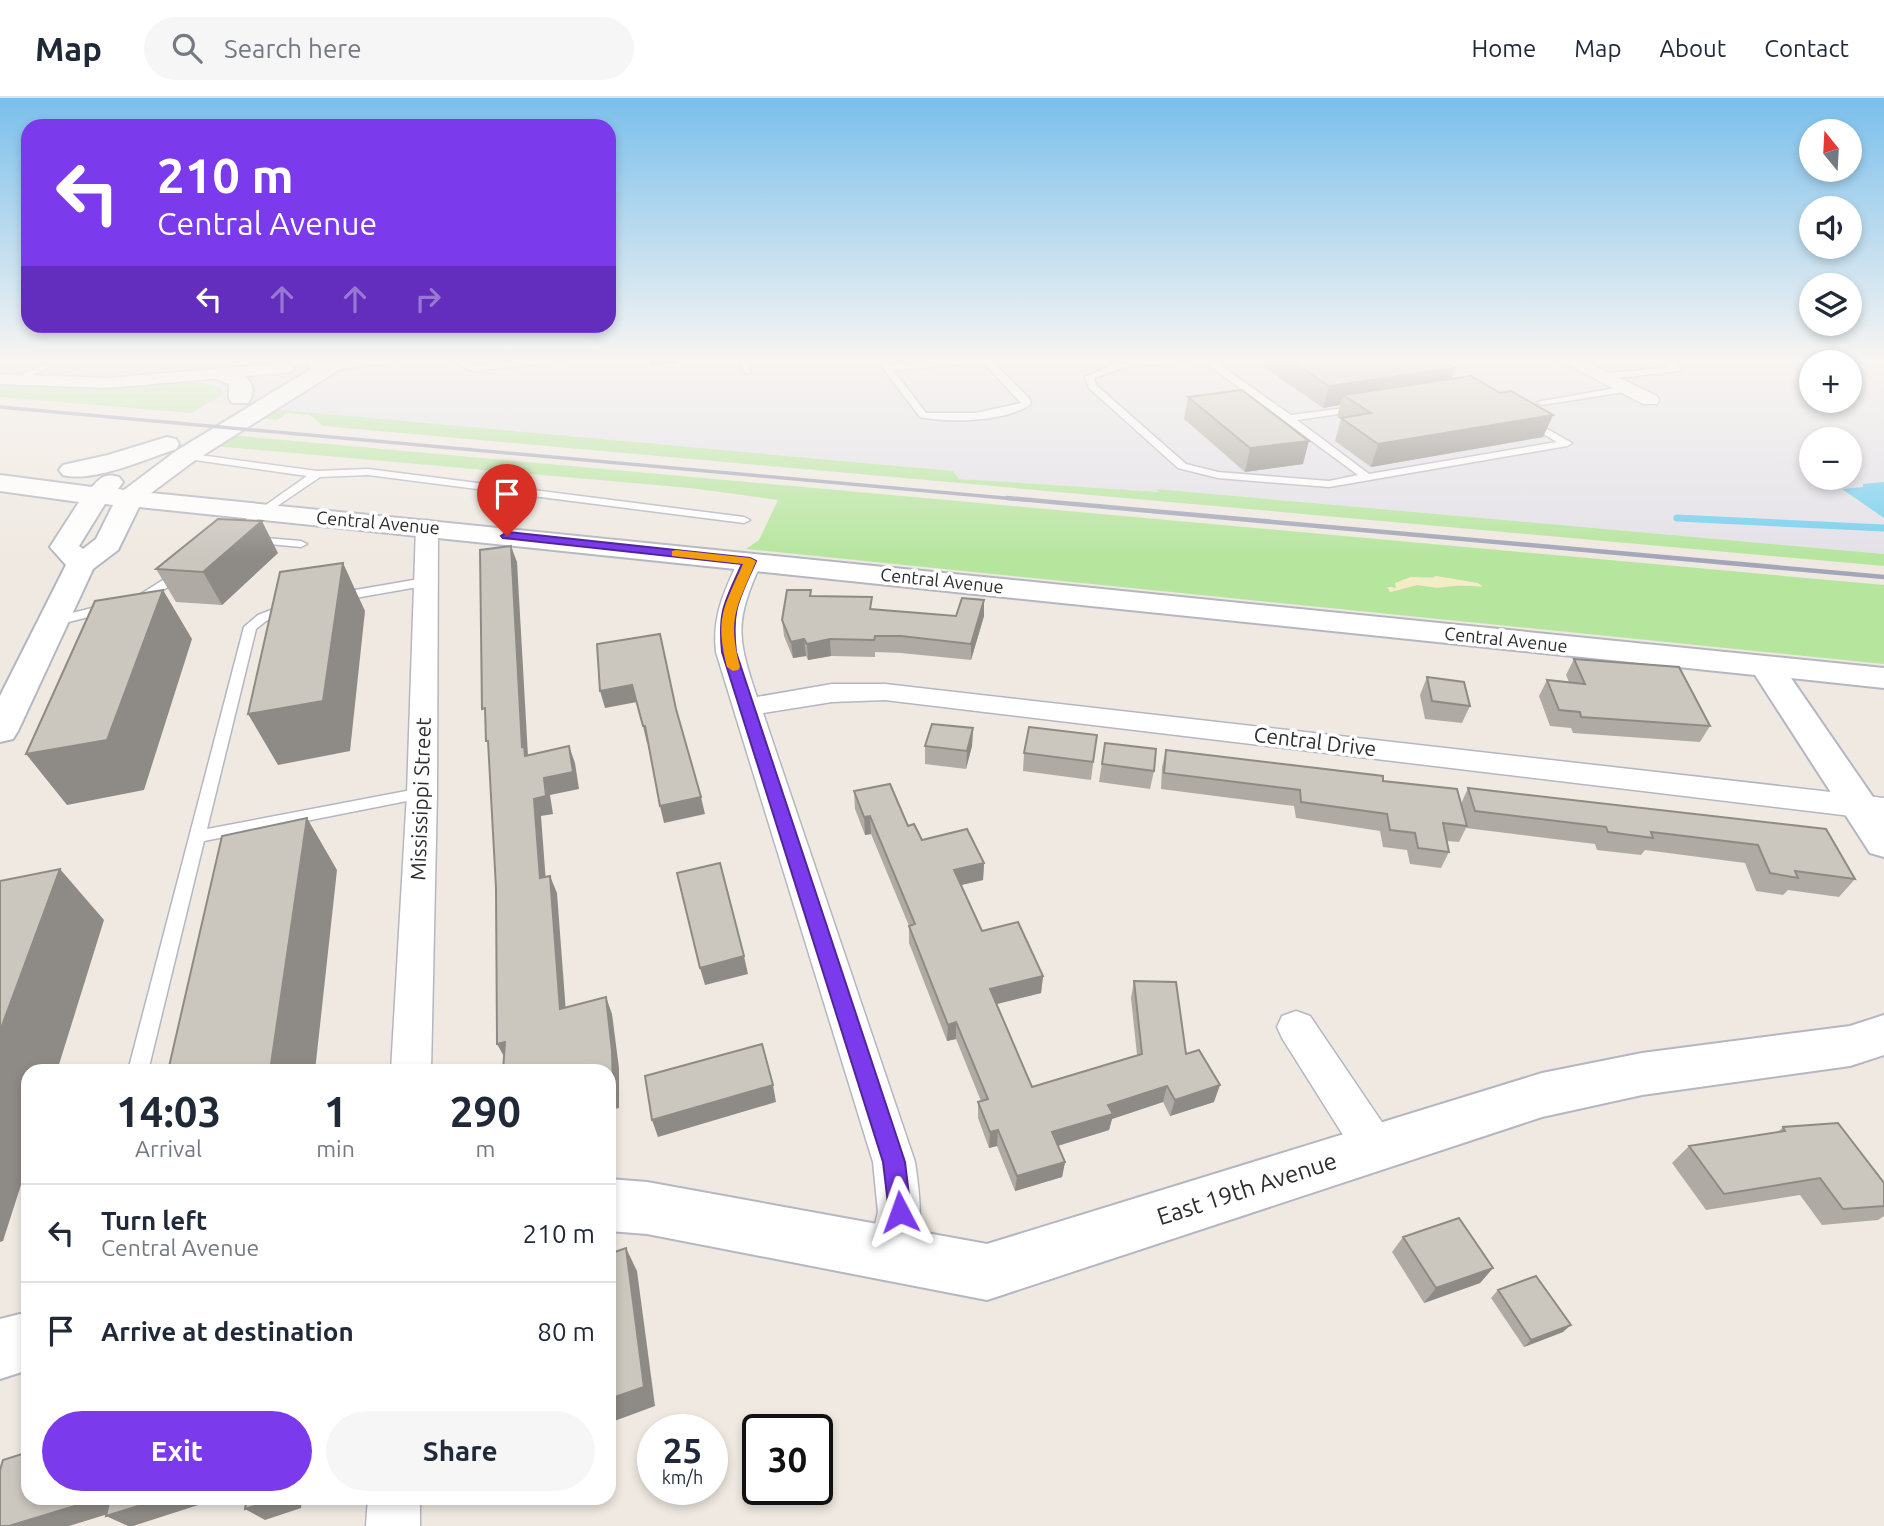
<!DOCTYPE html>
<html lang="en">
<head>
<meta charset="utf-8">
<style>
  :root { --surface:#fff; --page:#f6f6f7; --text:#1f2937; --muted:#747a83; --line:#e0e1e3; --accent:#7c3aed }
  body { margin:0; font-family:Ubuntu,sans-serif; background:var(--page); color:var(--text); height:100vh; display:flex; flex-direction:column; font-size:26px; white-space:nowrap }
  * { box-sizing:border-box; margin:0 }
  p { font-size:23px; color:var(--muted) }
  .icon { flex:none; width:38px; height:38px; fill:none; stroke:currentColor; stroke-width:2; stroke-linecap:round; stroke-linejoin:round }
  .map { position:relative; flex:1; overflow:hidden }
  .side { position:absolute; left:21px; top:966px; width:595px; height:441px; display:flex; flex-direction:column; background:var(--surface); border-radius:21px; box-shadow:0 4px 10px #0003 }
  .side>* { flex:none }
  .top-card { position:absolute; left:21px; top:21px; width:595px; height:214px; border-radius:21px; box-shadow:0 4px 10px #0003; background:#7c3aed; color:#fff; overflow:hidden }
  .needle { width:46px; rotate:342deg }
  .fabs { position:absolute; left:1799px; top:21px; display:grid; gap:14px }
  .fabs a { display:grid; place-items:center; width:63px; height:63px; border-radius:50%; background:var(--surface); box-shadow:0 4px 10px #0003; font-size:35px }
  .speed { position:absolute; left:637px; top:1316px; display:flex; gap:14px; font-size:35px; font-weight:700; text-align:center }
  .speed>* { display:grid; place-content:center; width:91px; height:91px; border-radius:50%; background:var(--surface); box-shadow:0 4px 10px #0003; line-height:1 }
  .speed small { font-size:18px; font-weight:400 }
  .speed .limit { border:4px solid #111; border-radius:10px; background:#fff; color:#111 }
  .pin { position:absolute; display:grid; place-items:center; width:60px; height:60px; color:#fff; margin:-72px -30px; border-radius:50% 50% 50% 0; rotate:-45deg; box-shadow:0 0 7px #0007 }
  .pin .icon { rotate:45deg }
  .me { position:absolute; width:77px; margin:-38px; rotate:356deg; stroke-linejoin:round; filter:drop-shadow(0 0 5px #0008) }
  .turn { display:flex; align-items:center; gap:24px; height:147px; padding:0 21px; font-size:32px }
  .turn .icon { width:91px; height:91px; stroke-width:2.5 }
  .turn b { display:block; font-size:49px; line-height:60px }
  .lanes { display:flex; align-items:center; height:66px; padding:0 21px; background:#0003; justify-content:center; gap:35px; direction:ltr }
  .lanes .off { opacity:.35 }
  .eta { display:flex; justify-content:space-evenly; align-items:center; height:119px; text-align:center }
  .eta b { font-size:42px; font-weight:700; line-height:49px }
  .button { display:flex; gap:14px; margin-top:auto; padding:14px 21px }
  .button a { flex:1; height:80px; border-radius:42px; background:var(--accent); color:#fff; font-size:28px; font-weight:700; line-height:80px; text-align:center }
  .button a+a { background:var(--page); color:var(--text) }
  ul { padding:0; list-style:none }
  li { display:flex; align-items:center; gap:21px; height:98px; padding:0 21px; border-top:2px solid var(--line) }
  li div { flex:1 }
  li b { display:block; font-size:26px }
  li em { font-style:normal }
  header { display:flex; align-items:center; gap:42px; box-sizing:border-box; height:98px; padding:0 35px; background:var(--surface); border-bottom:2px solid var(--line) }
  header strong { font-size:33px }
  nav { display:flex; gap:38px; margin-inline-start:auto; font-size:24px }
  .search { width:490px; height:63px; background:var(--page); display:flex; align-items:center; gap:18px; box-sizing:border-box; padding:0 24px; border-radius:38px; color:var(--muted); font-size:26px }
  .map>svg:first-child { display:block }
  .industrial { fill:#e3e1e8; fill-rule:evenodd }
  .green { fill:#b6e59e; fill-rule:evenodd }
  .sand { fill:#f3ecc5 }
  .water { fill:#75cff0 }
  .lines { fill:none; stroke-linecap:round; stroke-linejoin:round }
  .stream { stroke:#75cff0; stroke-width:7 }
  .lane-casing { stroke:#b4b7c1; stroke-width:3 }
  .street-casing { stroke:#b4b7c1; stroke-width:3 }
  .secondary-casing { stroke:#b4b7c1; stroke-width:4 }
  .lane { fill:#fff; fill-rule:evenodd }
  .street { fill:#fff; fill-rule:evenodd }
  .secondary { fill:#fff; fill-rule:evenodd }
  .rail-far1 { stroke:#a3a6b8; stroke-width:3.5 }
  .rail { stroke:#a3a6b8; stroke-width:4.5 }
  .wall { fill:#afaba4 }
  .shaded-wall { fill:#8e8b86 }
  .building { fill:#cbc7bf; stroke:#8e8b86; stroke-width:2 }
  .route { fill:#7c3aed; stroke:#51269a; stroke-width:2 }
  .slow { fill:#f59e0b }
  .labels { text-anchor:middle; stroke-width:7; stroke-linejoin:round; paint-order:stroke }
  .far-street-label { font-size:18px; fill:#2e2e2e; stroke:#fff }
  .street-label { font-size:21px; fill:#2e2e2e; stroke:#fff }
  .near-street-label { font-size:24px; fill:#2e2e2e; stroke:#fff }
</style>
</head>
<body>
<header>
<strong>Map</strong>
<div class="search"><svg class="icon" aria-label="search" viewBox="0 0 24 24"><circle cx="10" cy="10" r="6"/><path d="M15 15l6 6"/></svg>Search here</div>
<nav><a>Home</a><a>Map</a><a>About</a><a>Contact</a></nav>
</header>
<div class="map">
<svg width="1884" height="1428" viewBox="0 0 1884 1428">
  <rect width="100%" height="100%" fill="#efe9e1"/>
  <path class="industrial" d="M0 260H1884V456L1157 391 1159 395 959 381 953 373 0 287ZM1811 264H1850V303H1811ZM1811 341H1850V380H1811Z"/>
  <path class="green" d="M195 283 221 290 224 296 191 315 0 299V287L98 291Z
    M271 311 953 373 959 381 1158 394 1156 391 1884 456V468L323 328 310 317 287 315 277 322 258 320Z
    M230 337 1884 487V566L746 451 759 442 778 402 690 390 213 348ZM1411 479 1448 480 1482 488 1417 487 1390 494 1388 489 1396 490Z"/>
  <path class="sand" d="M1436 478 1478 485 1483 489 1461 487 1437 490 1417 487 1390 494 1387 489 1396 490 1395 485 1411 479 1431 481Z"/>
  <path class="water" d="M1884 384V420L1842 391 1863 389V386Z"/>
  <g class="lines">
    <path class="stream" d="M1677 420 1884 430"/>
    <g class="lane-casing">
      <path id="lane" d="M57 260H68L18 284 11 282Z
        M446 260C457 260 467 267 477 267 509 265 540 259 571 260L567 263 472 273Z
        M738 260H746L751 275H745Z
        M875 260H883L890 268 985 260 991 262 1029 300 1031 306C1007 324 948 325 920 319ZM979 264 985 266 1021 305 975 315H926L894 273Z
        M1162 260H1210L1291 317 1361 308 1363 310 1358 313 1297 322 1369 376 1557 344 1525 325V321L1528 320 1572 345 1567 348 1329 389 1218 380 1178 370 1089 290 1085 279 1114 266ZM1203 263 1358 377 1329 383 1218 374 1186 366 1096 287 1094 280 1129 268Z
        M1654 260H1665L1682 270 1678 273 1603 282 1599 279 1603 276 1668 269Z
        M1800 260H1812L1819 264 1811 266Z
        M1627 288 1630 289V293L1542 307 1537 304Z
        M185 355 317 373 368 371 744 419 750 422 744 425 368 377 320 379 233 438 229 437V433L307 378 181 360 180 358Z
        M253 439 301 443 307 446 301 449 249 444 247 442Z
        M182 470 186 471V477L144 505H136V499Z
        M425 480 431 484 429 487 338 503 332 499 338 495Z
        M289 505 293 506V512L266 523 256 531 207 731 422 690 430 695 422 700 204 743 148 973H128L244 529 258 517Z
        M108 506 112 507V513L53 528 47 524 48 521Z"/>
    </g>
    <g class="street-casing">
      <path id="street" d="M1556 260H1578L1657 298 1659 302 1657 306H1643Z
        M285 265 294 270 291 274 108 290 0 286V276L108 280Z
        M427 422 435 424 438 429 437 695 431 973H391L407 695 416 429 419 424Z
        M750 456 758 458 762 463C735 523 736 537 757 599L832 586H885L1884 700V722L885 602 832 604 763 615 915 1064C921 1106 924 1130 907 1171L891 1178 875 1171 868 1155 878 1114 873 1064 716 554C712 519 724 494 738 463L742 458Z
        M1296 913 1310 918 1390 1036 1396 1050 1390 1064 1375 1069 1360 1064 1282 940 1277 929 1282 918Z
        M368 1400H420V1428H366Z"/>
    </g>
    <g class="secondary-casing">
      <path id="secondary" d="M396 260 392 264 340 271 194 363 151 395 1884 570V590L1791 580 1884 715V759L1870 755 1755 577 139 409 118 452 93 471 18 633 13 641 0 644V598L66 467 50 449 79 404 0 393V377L92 389C101 379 105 375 119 379L123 384 118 391 124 392 176 353 311 271 308 267 311 262 326 260ZM105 406 113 407 96 441 83 451 79 448Z
        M224 269C241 274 262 284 248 305H232L229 300V286L216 281 213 276 216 271Z
        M167 339 176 341 179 346 176 351C146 361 93 385 63 377L59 372 63 367 108 357Z
        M1884 917V957L1850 968 1642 997 1542 1019 987 1202 647 1136 609 1133V1081L647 1084 987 1146 1542 975 1642 955 1850 928Z
        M28 1214V1272L0 1281V1221Z"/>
    </g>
    <use href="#lane" class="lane"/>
    <use href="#street" class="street"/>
    <use href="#secondary" class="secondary"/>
    <path class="rail-far1" d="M0 309 1026 402"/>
    <path class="rail" d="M1007 400 1884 479"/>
  </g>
  <path class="wall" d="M1264 260H1437L1455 270 1451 281 1500 295 1553 317 1543 339 1371 369 1335 343 1341 321 1337 319 1340 307 1323 310 1263 268Z
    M1188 299 1303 366 1245 374 1184 321Z
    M278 455 222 507 176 504 156 471Z
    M811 492V498L873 511 956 518 984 502V518L971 562 901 555 875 554V559L831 558 808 562 806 558 793 560 784 538 782 522Z
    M1574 561 1710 628 1700 644 1573 635 1571 630 1550 628 1539 598 1547 582 1569 584 1566 577Z
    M1427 579 1470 608 1462 625 1425 621 1420 597Z
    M973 630 972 648 966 671 925 666V648Z
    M1097 637 1091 682 1023 673 1024 655Z
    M1105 645 1154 673 1150 691 1099 684Z
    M1166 652 1383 683 1461 706 1468 690 1826 731 1855 781 1839 799 1788 792 1783 797 1756 793 1745 765 1645 752 1641 757 1597 752 1595 746 1466 730 1459 744 1447 743 1449 754 1441 770 1410 766 1407 752 1383 749 1380 733 1296 720 1294 708 1161 691 1162 669Z
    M854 693 908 728 922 742 984 765 983 782 961 787 982 833 1043 878 1041 895 996 906 1032 989 1137 957 1131 900 1134 883 1186 956 1214 1004 1170 1018 1163 1004 1112 1021 1109 1032 1058 1048 1065 1064 1062 1079 1015 1093 997 1048 989 1050 978 1020V1004L981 1003 956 941 947 943 909 845V828L871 736 865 737 855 711Z
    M1783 1029 1884 1085V1118L1878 1122 1822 1127 1800 1097 1706 1112 1672 1065 1689 1048 1778 1034Z
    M1403 1139 1493 1170 1480 1185 1424 1205 1392 1154Z
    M1498 1192 1563 1234 1524 1249 1491 1200Z"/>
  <path class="shaded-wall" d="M649 260H676L677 265 650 268Z
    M893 260H934L893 265Z
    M1455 270 1448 291 1343 297 1340 307 1323 310 1329 288Z
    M1553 317 1543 339 1371 369 1378 346Z
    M1309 343 1303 366 1245 374 1250 350Z
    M262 423 278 455 222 507 203 474Z
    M511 448 517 464 528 658 532 675 522 649Z
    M343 465 365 513 350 653 278 667 248 616Z
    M163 492 192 541 144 692 67 707 26 656Z
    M984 502V518L971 562V546Z
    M804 541 806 558 793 560 791 544Z
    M830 541 831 558 808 562 807 546Z
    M632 587 637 604 605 610 600 593Z
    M643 628H645L650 645H647Z
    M973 630 972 648 966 671 967 653Z
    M569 648 575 665 579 691 550 697 553 716 541 718 547 798 540 780 534 701 544 680Z
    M701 699 705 716 664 725 660 708Z
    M870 718 871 736 865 737 864 719Z
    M307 720 337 772 315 973H270Z
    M984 765 983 782 953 789 954 772Z
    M60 771 104 822 57 973H28V1065L3 1143 0 1144V933Z
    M550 778 557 795 567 928 560 911Z
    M744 858 748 876 705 887 700 870Z
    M1043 878 1041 895 989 908 990 891Z
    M606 899 612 916 619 970V1010L609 1012Z
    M956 924V941L947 943 948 927Z
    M505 944 506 962 497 946Z
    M773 987 776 1004 658 1039 652 1022Z
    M1220 987 1214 1004 1170 1018 1175 1002Z
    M1167 988 1163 1004 1112 1021 1109 1032 1050 1050 1052 1034 1108 1007Z
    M998 1032 997 1048 989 1050 990 1034Z
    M1065 1064 1062 1079 1015 1093 1017 1078Z
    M626 1150 637 1173 655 1308 609 1325V1301Z
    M1493 1170 1480 1185 1424 1205 1436 1190Z
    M1571 1227 1563 1234 1524 1249 1531 1242Z
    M101 1400H117L134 1408 69 1428H9Z
    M164 1400H220L133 1428H128L106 1418Z
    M280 1400H302L301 1410 265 1422 245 1411Z"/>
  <path class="building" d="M1287 260H1437L1455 270 1329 288Z
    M1471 278 1500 295 1511 293 1553 317 1378 346 1341 320 1371 315 1343 297Z
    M1242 292 1309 343 1250 350 1188 299Z
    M218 421 262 423 203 474 156 471Z
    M511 448 522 649 524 648 525 658 569 648 573 674 544 680 546 698 534 701 540 780 550 778 560 911 606 899 612 953 613 993 609 994V973H503L505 944 497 946 496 790 488 643H486L485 610 482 611 480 452Z
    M343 465 323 603 248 616 280 474Z
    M163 492 107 642 26 656 95 503Z
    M787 492H811L810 498 872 499 870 511 956 518 962 500 984 502 971 546 901 538H875L874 542 830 541 807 546 804 541 791 544 782 522Z
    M660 536 676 611 701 699 660 708 645 628H643L632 587 600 593 597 546Z
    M1574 561 1679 569 1710 628 1581 619 1580 614 1559 612 1547 582 1585 586Z
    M1427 579 1464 584 1470 608 1432 603Z
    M932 626 973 630 967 653 925 648Z
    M1029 629 1097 637 1093 664 1024 655Z
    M1105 645 1156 651 1154 673 1102 666Z
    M1166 652 1383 678V683L1457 691 1467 728 1443 725 1449 754 1418 750 1415 735 1390 732 1387 716 1301 704 1300 692 1164 675Z
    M890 686 908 728 914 726 922 742 967 731 984 765 954 772 982 833 1018 824 1043 878 990 891 1032 989 1142 956 1134 883 1176 884 1186 956 1199 952 1220 987 1175 1002 1167 988 1108 1007 1113 1016 1052 1034 1065 1064 1017 1078 998 1032 990 1034 978 1004 988 1001 956 924 948 927 909 828 915 826 870 718 864 719 854 693Z
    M1468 690 1826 731 1855 781 1795 773 1798 780 1770 775 1758 747 1651 734 1653 740 1608 734 1606 729 1475 713Z
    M307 720 270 973H168L222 738Z
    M720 765 744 858 700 870 677 775Z
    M60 771 0 933V783Z
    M762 946 773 987 652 1022 645 978Z
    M1838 1025 1884 1085V1108L1843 1111 1820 1080 1724 1096 1689 1048 1785 1033 1783 1029Z
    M1459 1120 1493 1170 1436 1190 1403 1139Z
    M626 1150 644 1289 609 1301V1156Z
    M1536 1178 1571 1227 1531 1242 1498 1192Z
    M28 1354V1400H101L9 1428H0V1372L3 1362Z
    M110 1400H164L106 1418Z
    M247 1400H280L245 1411Z"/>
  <linearGradient id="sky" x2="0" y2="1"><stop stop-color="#7abfeb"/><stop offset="0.57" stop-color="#f8f5f2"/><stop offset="1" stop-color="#f8f5f2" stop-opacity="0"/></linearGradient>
  <rect width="1884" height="460" fill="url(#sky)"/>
  <path class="route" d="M507 434 750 460 756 463C739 502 731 511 736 554L905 1064 911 1114 908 1122 900 1125 892 1122 889 1114 883 1064 722 554C718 512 725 504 742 466L503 440 501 438Z"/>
  <path class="slow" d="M676 452 750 460 756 463C737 510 727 518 740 569L738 572 733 573 727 569C715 519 723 512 743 466L672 458V453Z"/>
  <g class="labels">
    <g class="far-street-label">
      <text transform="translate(378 425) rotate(5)" y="6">Central Avenue</text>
      <text transform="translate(942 483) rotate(6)" y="6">Central Avenue</text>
      <text transform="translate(1506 542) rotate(6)" y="6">Central Avenue</text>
    </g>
    <g class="street-label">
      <text transform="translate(1315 644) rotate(7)" y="7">Central Drive</text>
      <text transform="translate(421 701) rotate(-88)" y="7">Mississippi Street</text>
    </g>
    <g class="near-street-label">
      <text transform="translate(1247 1091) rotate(-18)" y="8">East 19th Avenue</text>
    </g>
  </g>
</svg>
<div class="fabs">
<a><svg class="needle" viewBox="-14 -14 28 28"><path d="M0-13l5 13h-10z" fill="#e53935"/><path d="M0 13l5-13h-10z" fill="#747a83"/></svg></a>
<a><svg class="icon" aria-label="sound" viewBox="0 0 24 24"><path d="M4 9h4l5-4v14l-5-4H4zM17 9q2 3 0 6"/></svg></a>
<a><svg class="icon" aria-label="layers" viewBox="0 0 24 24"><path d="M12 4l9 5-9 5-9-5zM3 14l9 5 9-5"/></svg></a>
<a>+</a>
<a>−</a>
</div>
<div class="speed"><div>25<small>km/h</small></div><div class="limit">30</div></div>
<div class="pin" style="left:507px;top:438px;background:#d93025"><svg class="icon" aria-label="arrive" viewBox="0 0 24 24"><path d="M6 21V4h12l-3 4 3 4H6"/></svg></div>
<svg class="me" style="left:900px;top:1114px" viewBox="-20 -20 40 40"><path d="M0-17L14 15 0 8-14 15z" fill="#7c3aed" stroke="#fff" stroke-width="4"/></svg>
<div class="top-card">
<div class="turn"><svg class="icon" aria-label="left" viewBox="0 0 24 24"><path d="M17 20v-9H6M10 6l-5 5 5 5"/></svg><div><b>210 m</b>Central Avenue</div></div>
<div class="lanes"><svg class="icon" aria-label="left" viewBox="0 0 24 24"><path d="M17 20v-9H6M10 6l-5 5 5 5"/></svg><svg class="icon off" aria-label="ahead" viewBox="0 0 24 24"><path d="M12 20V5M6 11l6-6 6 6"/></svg><svg class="icon off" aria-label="ahead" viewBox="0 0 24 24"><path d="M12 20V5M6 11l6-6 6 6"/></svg><svg class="icon off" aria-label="right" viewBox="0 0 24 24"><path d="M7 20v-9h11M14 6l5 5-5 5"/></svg></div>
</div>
<section class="side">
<div class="eta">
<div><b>14:03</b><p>Arrival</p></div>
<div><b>1</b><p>min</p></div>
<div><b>290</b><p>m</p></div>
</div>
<ul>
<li><svg class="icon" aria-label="left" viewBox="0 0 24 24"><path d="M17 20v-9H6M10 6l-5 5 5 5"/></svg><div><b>Turn left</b><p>Central Avenue</p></div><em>210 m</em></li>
<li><svg class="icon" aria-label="arrive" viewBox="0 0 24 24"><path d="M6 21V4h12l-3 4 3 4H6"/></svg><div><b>Arrive at destination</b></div><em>80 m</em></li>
</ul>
<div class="button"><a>Exit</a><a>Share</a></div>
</section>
</div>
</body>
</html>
